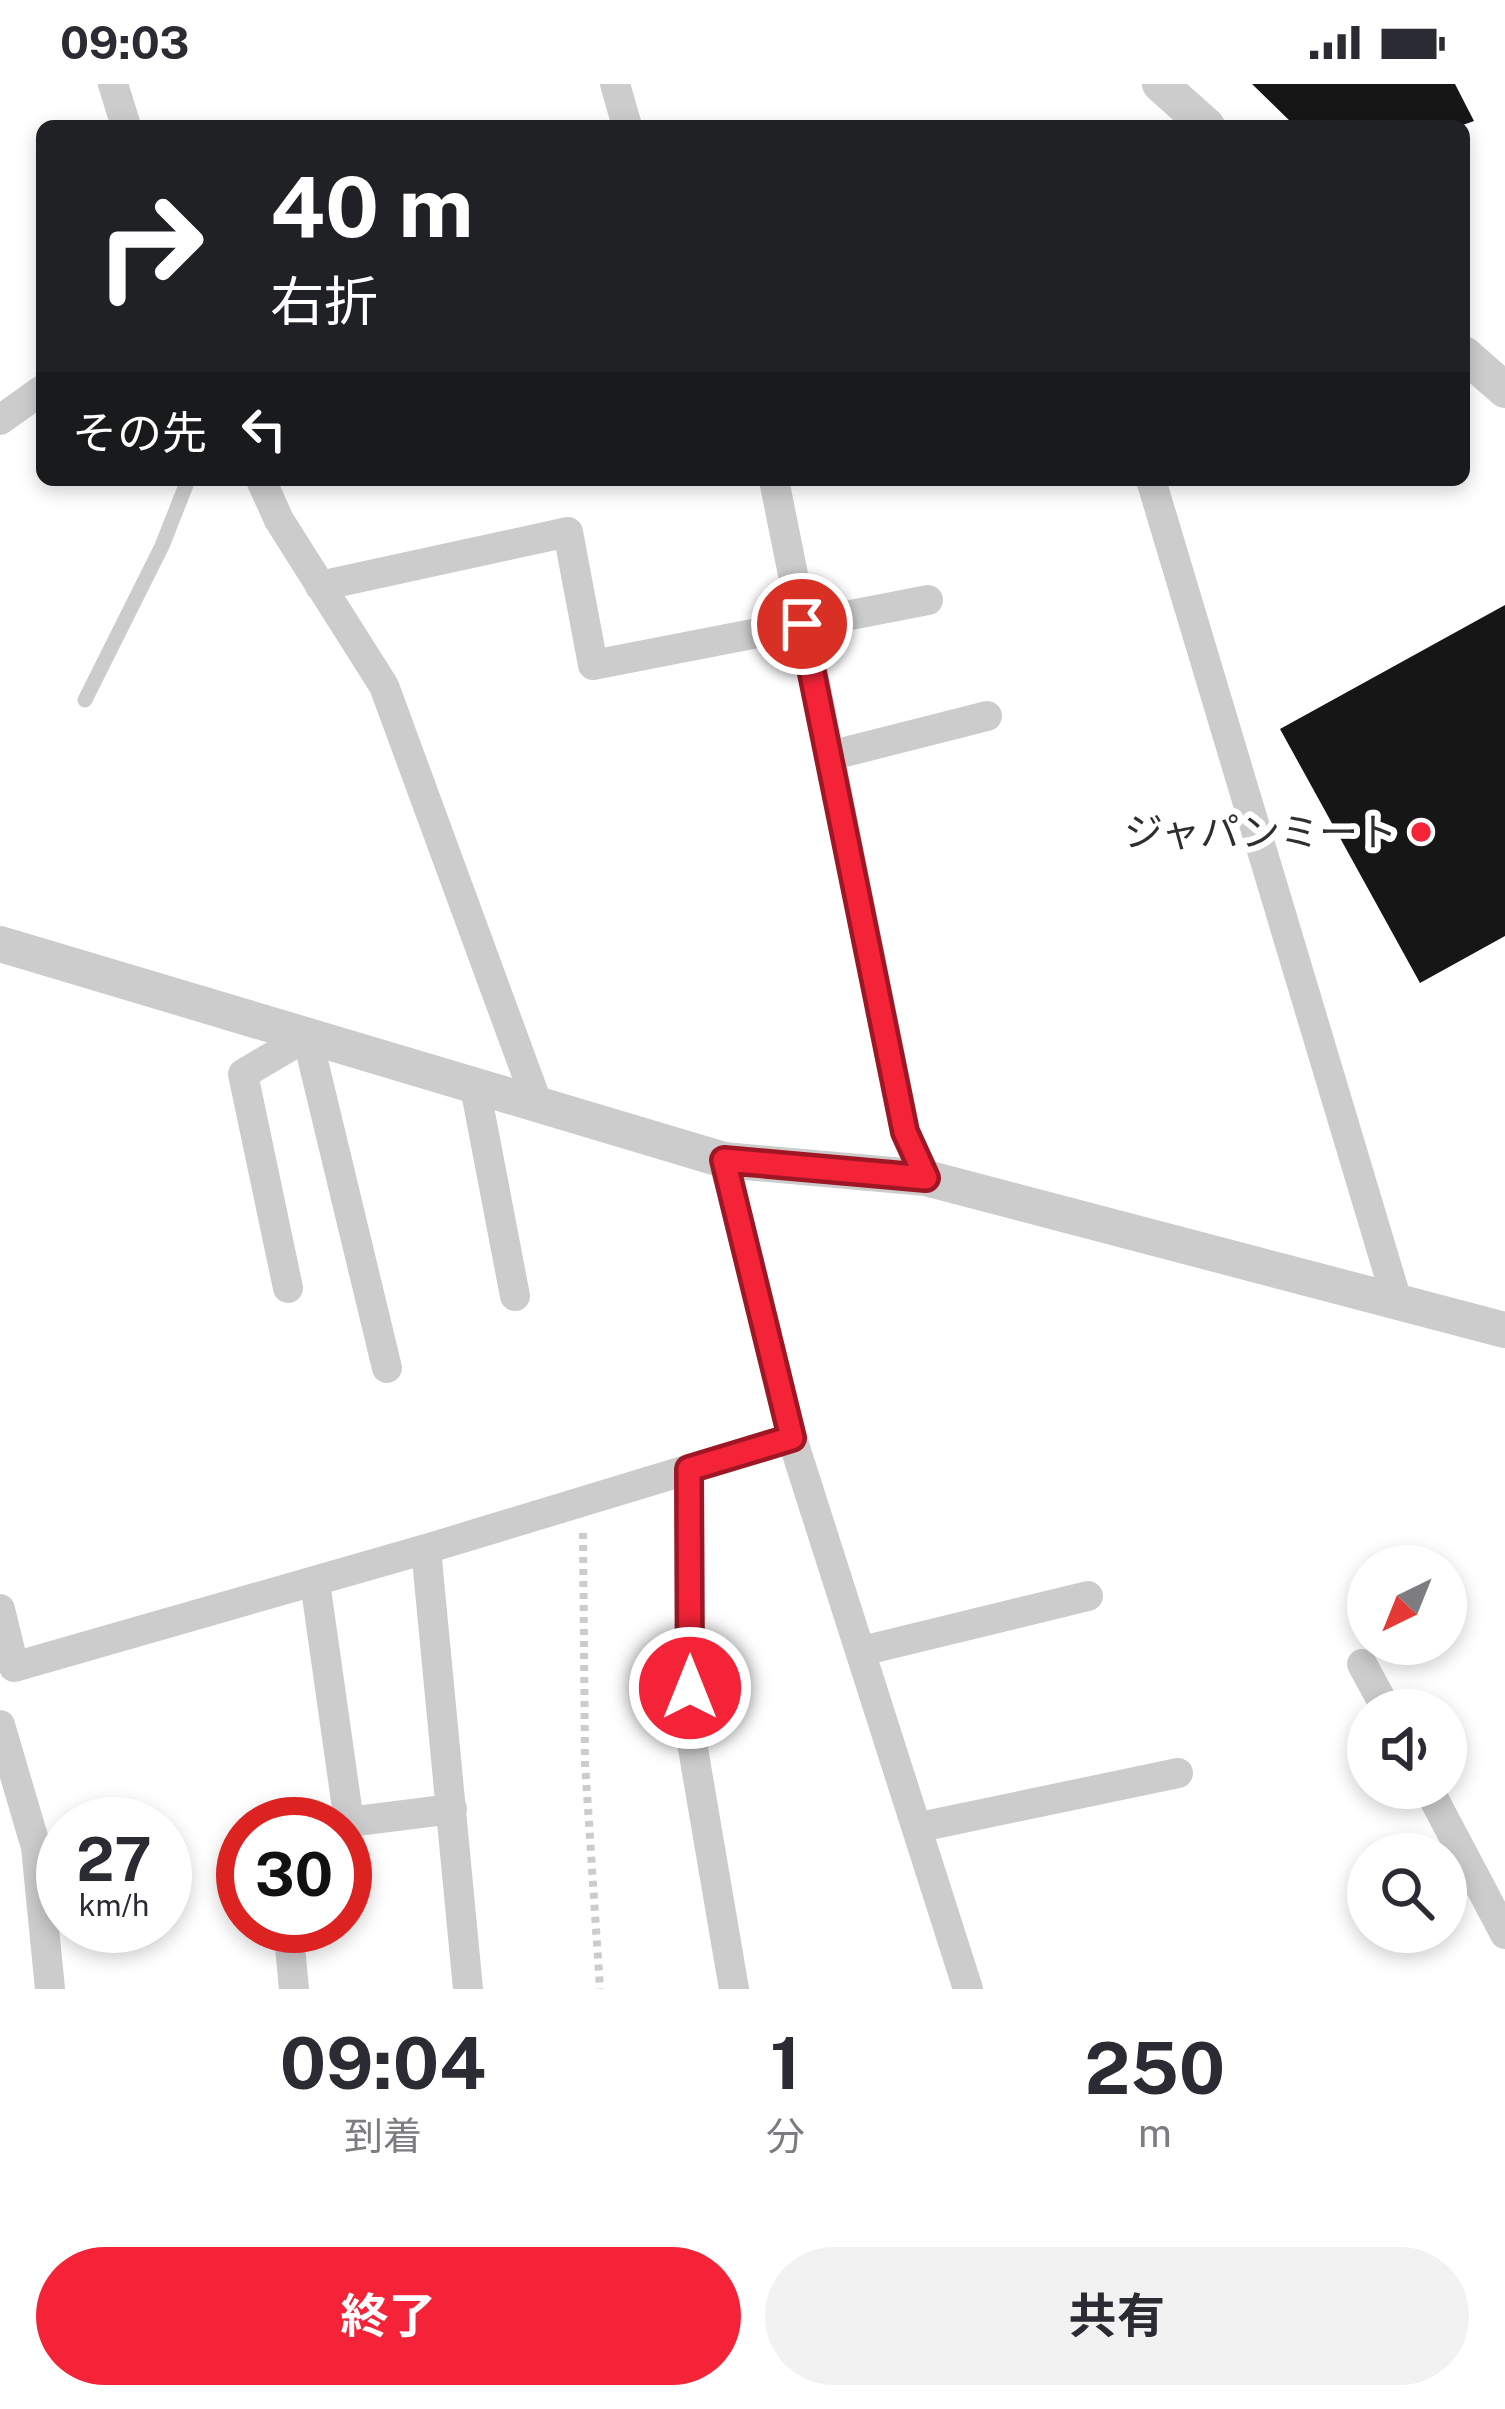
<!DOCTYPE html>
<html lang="ja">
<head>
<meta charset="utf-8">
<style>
  :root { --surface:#fff; --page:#f2f2f3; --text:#2b2b33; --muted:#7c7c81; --accent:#f42338 }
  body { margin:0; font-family:"Public Sans","Noto Sans JP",sans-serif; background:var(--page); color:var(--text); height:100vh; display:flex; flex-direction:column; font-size:45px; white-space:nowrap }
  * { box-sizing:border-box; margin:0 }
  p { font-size:39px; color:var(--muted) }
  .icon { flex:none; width:66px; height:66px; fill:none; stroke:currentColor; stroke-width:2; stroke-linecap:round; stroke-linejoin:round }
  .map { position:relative; height:1905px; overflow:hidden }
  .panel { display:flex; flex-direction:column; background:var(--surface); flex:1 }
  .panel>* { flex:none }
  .guide { position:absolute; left:36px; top:36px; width:1434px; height:366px; border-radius:18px; box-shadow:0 6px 18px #0003; background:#202124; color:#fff; overflow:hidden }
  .needle { width:78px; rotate:223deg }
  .tools { position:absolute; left:1347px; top:1461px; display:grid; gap:24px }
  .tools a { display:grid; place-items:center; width:120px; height:120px; border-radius:50%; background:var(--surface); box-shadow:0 6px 18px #0003; font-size:60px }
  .speed { position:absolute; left:36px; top:1713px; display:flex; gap:24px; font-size:60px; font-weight:700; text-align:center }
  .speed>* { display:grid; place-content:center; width:156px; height:156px; border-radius:50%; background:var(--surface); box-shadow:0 6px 18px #0003; line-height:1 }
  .speed small { font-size:30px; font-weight:400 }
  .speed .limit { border:18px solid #d22; background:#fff; color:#111 }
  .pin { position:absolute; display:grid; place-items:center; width:102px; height:102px; color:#fff; margin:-51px; border:6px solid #fff; border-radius:50%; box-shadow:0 3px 12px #0007 }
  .me { position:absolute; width:132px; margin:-66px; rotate:0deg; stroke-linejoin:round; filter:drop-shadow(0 0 9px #0008) }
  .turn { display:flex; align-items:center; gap:42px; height:252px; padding:0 36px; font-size:54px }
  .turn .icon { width:156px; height:156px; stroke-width:2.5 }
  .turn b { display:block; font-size:84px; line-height:102px }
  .then { display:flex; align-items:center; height:114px; padding:0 36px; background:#0003; gap:24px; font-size:45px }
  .eta { display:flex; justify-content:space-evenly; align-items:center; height:204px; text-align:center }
  .eta b { font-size:72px; font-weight:700; line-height:84px }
  .primary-button { display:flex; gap:24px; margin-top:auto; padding:24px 36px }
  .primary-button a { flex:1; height:138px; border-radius:72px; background:var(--accent); color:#fff; font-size:48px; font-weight:700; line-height:138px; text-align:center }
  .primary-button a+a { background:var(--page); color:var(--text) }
  .status { display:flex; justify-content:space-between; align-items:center; height:84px; padding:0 60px; background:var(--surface); direction:ltr }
  .status svg { height:33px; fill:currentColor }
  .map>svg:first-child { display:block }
  .building { fill:#161616 }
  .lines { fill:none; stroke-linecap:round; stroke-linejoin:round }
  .path { stroke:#ccc; stroke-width:8; stroke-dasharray:6 6; stroke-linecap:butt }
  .service { stroke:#ccc; stroke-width:15 }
  .minor { stroke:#ccc; stroke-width:30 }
  .tertiary { stroke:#ccc; stroke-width:36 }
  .route-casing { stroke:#9f1724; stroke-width:30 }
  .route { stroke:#f42338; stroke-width:21 }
  .poi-dot { fill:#f42338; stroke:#fff; stroke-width:4.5 }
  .labels { text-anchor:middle; stroke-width:12; stroke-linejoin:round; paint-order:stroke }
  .poi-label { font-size:39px; fill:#2f2f2f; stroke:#fff; text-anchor:end }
</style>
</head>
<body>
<div class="status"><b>09:03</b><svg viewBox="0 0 49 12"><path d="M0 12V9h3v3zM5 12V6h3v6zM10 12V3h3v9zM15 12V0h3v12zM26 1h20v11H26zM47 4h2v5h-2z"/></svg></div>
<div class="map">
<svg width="1505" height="1905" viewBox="0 0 1505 1905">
  <rect width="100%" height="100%" fill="#fff"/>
  <path class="building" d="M1252 0H1455L1474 37 1460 42H1295Z
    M1505 521V852L1420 899 1280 645Z"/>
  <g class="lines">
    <path class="path" d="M583 1449 585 1679 600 1905"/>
    <path class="service" d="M85 616 162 462 188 396"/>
    <path class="minor" d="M113 0 126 42
      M615 0 627 42
      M0 336 42 306
      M261 396 279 436 384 602 538 1021
      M774 396 905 1047 926 1094
      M1151 396 1397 1217
      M320 502 568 448 593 581 928 516
      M829 672 987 632
      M475 1003 515 1212
      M724 1076 792 1354 968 1905
      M288 1204 243 990 307 952 387 1284
      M689 1385 690 1647 734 1905
      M315 1498 349 1738 452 1725
      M0 1525 14 1583 426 1465
      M862 1567 1088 1512
      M1362 1580 1387 1626
      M0 1641 36 1763 50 1905
      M1428 1704 1505 1850
      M920 1743 1178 1689
      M288 1842 294 1905
      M468 1905 426 1465 792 1354"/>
    <path class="tertiary" d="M1160 0 1207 42
      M1464 270 1505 306
      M0 860 724 1076 926 1094 1505 1246"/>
  </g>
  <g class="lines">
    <g class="route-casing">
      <path id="route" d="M690 1604 689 1385 792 1354 724 1076 926 1094 905 1048 802 540"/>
    </g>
    <use href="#route" class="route"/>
  </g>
  <circle class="poi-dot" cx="1421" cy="748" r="12"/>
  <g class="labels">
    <g class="poi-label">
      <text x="1397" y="762">ジャパンミート</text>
    </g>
  </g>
</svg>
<div class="tools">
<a><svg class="needle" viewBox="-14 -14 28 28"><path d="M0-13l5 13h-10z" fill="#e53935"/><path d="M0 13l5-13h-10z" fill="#7c7c81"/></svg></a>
<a><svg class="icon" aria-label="sound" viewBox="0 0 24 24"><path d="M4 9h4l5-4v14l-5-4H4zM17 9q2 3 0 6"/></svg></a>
<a><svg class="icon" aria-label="search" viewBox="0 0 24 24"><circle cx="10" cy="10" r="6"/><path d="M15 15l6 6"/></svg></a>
</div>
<div class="speed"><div>27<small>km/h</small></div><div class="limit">30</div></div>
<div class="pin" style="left:802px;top:540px;background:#d93025"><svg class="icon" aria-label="arrive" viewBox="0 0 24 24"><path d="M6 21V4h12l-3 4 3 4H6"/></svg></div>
<svg class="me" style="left:690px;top:1604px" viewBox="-20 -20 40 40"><circle r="17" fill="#f42338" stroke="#fff" stroke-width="3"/><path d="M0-11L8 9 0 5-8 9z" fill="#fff"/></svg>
<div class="guide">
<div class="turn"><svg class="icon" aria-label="right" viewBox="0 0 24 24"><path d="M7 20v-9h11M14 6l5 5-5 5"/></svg><div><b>40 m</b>右折</div></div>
<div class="then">その先<svg class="icon" aria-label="left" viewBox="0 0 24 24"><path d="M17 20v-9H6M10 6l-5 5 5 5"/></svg></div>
</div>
</div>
<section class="panel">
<div class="eta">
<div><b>09:04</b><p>到着</p></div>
<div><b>1</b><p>分</p></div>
<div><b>250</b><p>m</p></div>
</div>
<div class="primary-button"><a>終了</a><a>共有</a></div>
</section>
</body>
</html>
